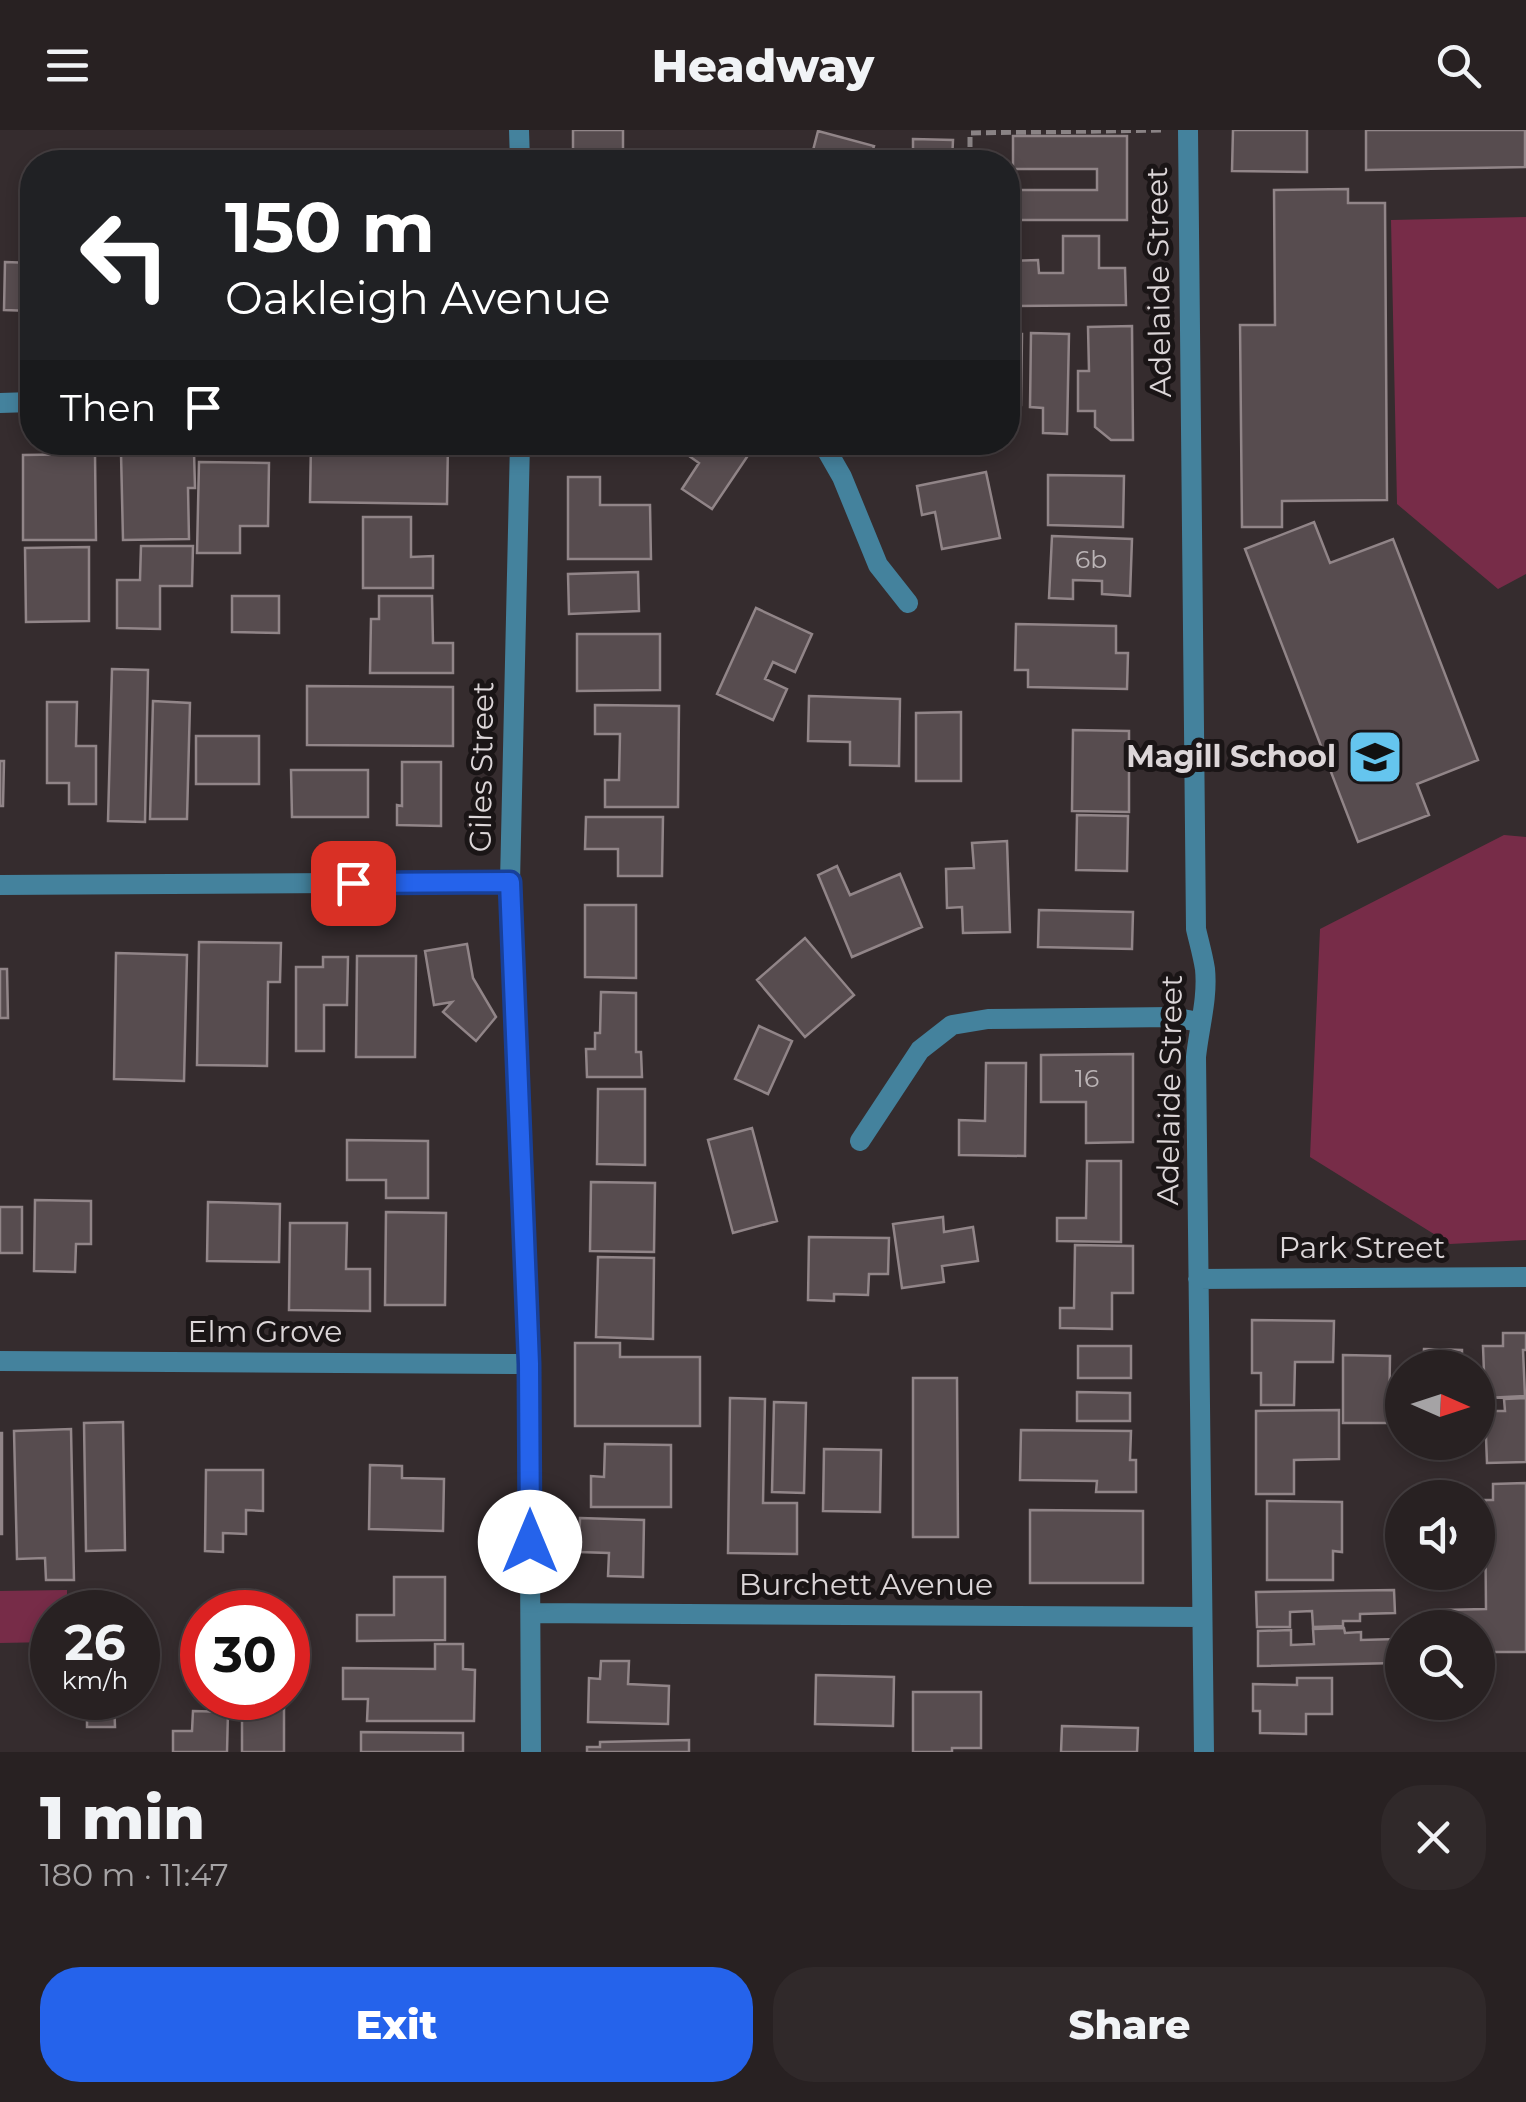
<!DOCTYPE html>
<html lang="en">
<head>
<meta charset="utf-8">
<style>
  :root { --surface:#282122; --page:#30292a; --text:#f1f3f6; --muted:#a5a3a5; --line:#443e40; --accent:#2563eb }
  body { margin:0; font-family:Montserrat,sans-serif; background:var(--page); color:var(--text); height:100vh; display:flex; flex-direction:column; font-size:38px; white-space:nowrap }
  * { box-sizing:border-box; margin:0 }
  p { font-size:32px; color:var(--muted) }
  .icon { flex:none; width:55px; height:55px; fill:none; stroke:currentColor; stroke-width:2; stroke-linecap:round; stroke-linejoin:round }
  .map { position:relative; height:1622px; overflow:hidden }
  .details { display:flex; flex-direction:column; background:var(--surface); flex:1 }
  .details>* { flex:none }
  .top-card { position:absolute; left:20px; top:20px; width:1000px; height:305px; border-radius:40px; box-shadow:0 5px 15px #0003,0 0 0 2px var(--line); background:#202124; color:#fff; overflow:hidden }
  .needle { width:65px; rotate:93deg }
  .buttons { position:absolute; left:1385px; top:1220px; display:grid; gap:20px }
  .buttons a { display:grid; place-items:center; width:110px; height:110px; border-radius:50%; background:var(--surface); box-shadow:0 5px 15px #0003,0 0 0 2px var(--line); font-size:50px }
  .speed { position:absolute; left:30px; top:1460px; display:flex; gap:20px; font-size:50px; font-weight:700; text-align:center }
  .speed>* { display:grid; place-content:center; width:130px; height:130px; border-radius:50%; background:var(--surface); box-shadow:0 5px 15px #0003,0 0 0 2px var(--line); line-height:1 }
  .speed small { font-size:25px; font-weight:400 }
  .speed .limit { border:15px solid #d22; background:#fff; color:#111 }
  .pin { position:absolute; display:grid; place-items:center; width:85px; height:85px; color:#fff; margin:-42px; border-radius:20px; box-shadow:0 5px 15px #0006 }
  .me { position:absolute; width:110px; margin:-55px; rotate:0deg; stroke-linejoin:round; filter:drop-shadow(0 0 8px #0008) }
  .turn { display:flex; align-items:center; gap:35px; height:210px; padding:0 40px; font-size:45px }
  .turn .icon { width:130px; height:130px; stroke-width:2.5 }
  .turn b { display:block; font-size:70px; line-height:85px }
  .then { display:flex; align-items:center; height:95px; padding:0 40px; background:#0003; gap:20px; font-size:38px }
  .round { display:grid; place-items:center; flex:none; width:105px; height:105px; border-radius:40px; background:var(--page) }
  .head { display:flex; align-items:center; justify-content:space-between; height:170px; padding:0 40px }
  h1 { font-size:60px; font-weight:800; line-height:75px }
  .action { display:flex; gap:20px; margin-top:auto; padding:20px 40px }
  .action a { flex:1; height:115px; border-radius:40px; background:var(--accent); color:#fff; font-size:40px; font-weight:800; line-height:115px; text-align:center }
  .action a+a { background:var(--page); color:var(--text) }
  header { display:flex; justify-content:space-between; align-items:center; height:130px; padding:0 40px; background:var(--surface); font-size:45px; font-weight:800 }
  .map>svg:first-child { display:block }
  .green { fill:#772c48 }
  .building { fill:#574c4f; stroke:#918588; stroke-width:2.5 }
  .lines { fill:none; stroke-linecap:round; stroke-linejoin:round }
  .path { stroke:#8a8385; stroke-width:5; stroke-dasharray:10 5; stroke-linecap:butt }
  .street { stroke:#44829d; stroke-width:20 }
  .route-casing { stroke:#184099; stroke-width:25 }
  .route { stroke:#2563eb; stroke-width:18 }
  .labels { text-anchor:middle; stroke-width:10; stroke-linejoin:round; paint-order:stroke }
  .number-label { font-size:25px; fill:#bbb4b6 }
  .street-label { font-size:30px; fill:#dcd6d8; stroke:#1a1516 }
  .poi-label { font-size:30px; font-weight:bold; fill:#dcd6d8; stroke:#1a1516; text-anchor:end }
</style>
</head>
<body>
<header><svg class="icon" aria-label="menu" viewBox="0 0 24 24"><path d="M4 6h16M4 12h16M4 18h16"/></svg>Headway<svg class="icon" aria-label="search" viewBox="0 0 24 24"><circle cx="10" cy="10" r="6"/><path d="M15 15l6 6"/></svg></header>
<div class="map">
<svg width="1526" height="1622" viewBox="0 0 1526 1622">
  <rect width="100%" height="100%" fill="#352c2e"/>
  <path class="green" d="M1526 87V444L1498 459 1397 374 1391 90Z
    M1504 705 1526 707V1110L1450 1114 1310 1027 1320 799Z
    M67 1460V1482H52V1512L0 1513V1461Z"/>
  <path class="building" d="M573 0H623V32H573Z
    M1233 0H1307V42L1232 41Z
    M1366 0H1525V37L1366 40Z
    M818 1 874 16 869 32H810Z
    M1013 6H1127V90H1014V60H1097V39H1013Z
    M913 9 953 10 952 32H913Z
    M344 23 460 25V32H343Z
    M1348 59V73H1385L1387 370 1282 371V397H1242L1240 195H1275L1274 60Z
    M1063 106H1099V138H1125L1126 175 1008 176V131L1038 130 1039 143H1063Z
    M5 132 32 133V181L4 180Z
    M1132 196 1133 310H1111L1095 297V281H1078V241H1089L1088 197Z
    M1031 203 1069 204 1067 304 1043 303V278L1030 277Z
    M1008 204H1022L1021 275H1011V302H1008Z
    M311 312H448L447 374 310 372Z
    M627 312H651V324H627Z
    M677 312H745L753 318 712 379 682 359 699 333 675 316Z
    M194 322 195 358H188L189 409 123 410 121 323Z
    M95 324 96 410H23V325Z
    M199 332 269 333 268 396H240V423H197Z
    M986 342 1000 408 942 419 935 382 922 385 917 356Z
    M1048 345 1124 346 1123 397 1048 395Z
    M568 347H600V375H650L651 429H568Z
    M363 387H411V427L433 426V458H363Z
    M1314 392 1330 433 1393 409 1478 630 1417 654 1429 685 1358 712 1245 419Z
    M1052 406 1132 409 1130 466 1102 464V451L1073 450V469L1049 468Z
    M141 416H193L192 456H160V499L117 498V450H140Z
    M89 417V491L26 492 25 418Z
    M638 442 639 481 569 484 568 444Z
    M232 466H279V503L232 502Z
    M379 466H432L433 513H453V543H370L371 489H379Z
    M756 478 812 504 795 542 773 532 765 549 787 559 773 590 717 564Z
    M1016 494 1116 496V523H1128L1127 559 1028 557V540H1015Z
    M577 504H660V560L577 561Z
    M112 539 148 540 145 692 108 691Z
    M307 556 453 557V616L307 615Z
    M809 566 900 569 899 636 850 635V612L808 611Z
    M153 571 190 573 187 689H150Z
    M47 572H77L76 616H96V674H69V653H47Z
    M595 575 679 576 678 677H605V650H619L620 604H595Z
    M961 582V651H916V583Z
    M1073 600 1129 601V682L1072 681Z
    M196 606H259V654H196Z
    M0 631H4L3 676H0Z
    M402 632H441V696L397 695V675L402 676Z
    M291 640H368V687H292Z
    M1077 685 1128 686 1127 741 1076 740Z
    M586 687H663L662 746H618V719H585Z
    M1007 711 1010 802 963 803 962 777 947 778 946 739 974 738 972 713Z
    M837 736 850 765 900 744 922 797 852 827 818 745Z
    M585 775H636V848L585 847Z
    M1039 780 1133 782 1132 819 1038 817Z
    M805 808 854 865 805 907 757 850Z
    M199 812 281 813 280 852H268L267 936 197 935Z
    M467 814 473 848 496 887 476 911 443 882 452 872 434 875 425 821Z
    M116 823 187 825 184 951 114 949Z
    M357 826H416L415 927H356Z
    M323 827H348L347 875H324V921H296V837H323Z
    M0 839H7L8 888H0Z
    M601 862 636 863V922H641L642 947H587L586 919H595V903H600Z
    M759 896 792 911 768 964 735 949Z
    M1133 924V1012L1086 1013V972H1041V925Z
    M986 933H1026L1025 1026 959 1025V990L985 991Z
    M598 959H645V1035L597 1034Z
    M752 998 777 1091 733 1103 708 1010Z
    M347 1010 428 1011V1068H386V1050H347Z
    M1087 1031H1121V1112L1057 1111V1088H1086Z
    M591 1052 655 1053 654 1122 590 1121Z
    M35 1070 91 1071V1114H76L75 1142 34 1141Z
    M208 1072 280 1074 279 1132 207 1131Z
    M0 1077H22V1123H0Z
    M386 1082 446 1083 445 1175H385Z
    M943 1087 944 1102 973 1097 978 1131 942 1136 944 1152 902 1158 893 1094Z
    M290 1093H347L346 1139H370V1181L289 1180Z
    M809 1107 889 1108 888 1144H869L868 1165 834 1164V1171L808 1170Z
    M1075 1115 1133 1116V1163H1112V1199L1060 1198V1178H1074Z
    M598 1127 654 1128 653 1209 596 1207Z
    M1252 1190 1334 1191 1333 1232H1295L1294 1275H1261V1243H1252Z
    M1503 1203H1526V1220H1523L1525 1266 1485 1268 1483 1216H1503Z
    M575 1213H620V1227H700V1296H575Z
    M1078 1216H1131V1248H1078Z
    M1424 1219 1462 1220V1238H1423Z
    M1343 1225 1390 1226 1389 1293H1343Z
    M913 1248H957L958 1407H913Z
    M1077 1262 1130 1263V1291H1077Z
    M730 1268 765 1269 763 1373H797V1424L728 1423Z
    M1526 1268V1332L1487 1333 1485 1281H1505L1504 1269Z
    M774 1272 806 1273 804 1363 772 1362Z
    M1339 1280V1329L1294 1330V1364H1256V1281Z
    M123 1292 125 1420 86 1421 84 1293Z
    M71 1299 74 1450H46L45 1428 17 1429 14 1301Z
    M1021 1300 1131 1301 1130 1330H1136V1362H1096L1097 1351 1020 1350Z
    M0 1303H2V1404H0Z
    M605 1314 671 1315V1377H591V1346L604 1347Z
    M824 1319 881 1320 880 1382 823 1381Z
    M370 1335 402 1336V1348L444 1349 443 1401 369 1399Z
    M206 1340H263V1381L246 1380V1404L223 1403V1422L205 1421Z
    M1526 1353V1522H1478V1498H1442V1480L1486 1479 1485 1370H1493V1354Z
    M1267 1371 1342 1372V1422L1333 1421V1450H1267Z
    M1030 1380 1143 1381V1453H1030Z
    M580 1388 644 1390 643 1447 608 1446 609 1423 579 1422Z
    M394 1447H445V1510L357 1511V1485H394Z
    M1394 1460 1395 1483 1360 1484V1491H1343V1496L1313 1497 1312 1481 1290 1482V1497H1257L1256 1462Z
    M1344 1498 1345 1503 1361 1502V1510L1396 1509V1533L1258 1536V1501L1291 1500V1515L1314 1514 1313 1499Z
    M435 1514H463V1539L475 1540 474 1591H367L368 1569H343V1538L435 1539Z
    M601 1531H629L628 1554 669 1556 668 1594 588 1592 589 1548 600 1549Z
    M816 1545 894 1547 893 1596 815 1594Z
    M1297 1548H1332V1584H1306V1604L1260 1603V1581H1253V1554L1297 1555Z
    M913 1562H981V1618H952V1622H913Z
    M87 1568H114L115 1597H87Z
    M242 1578 284 1579V1622H242Z
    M193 1581 228 1582 227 1622H173V1601H192Z
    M1062 1596 1138 1598 1137 1622H1061Z
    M361 1602 463 1603V1622H361Z
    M689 1610V1622H587V1617H600V1612Z"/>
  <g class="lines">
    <path class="path" d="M970 32V3L1165 0"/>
    <path class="street" d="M519 0 520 32
      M1188 0 1196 799C1199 812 1203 826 1205 839 1208 868 1199 898 1196 927L1204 1622
      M0 273 32 272
      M520 312 510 752 529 1234 531 1622
      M822 312 842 347 878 435 908 473
      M0 755 510 752
      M860 1011 920 920 952 895 988 889 1172 887 1199 892
      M1198 1149 1526 1147
      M0 1231 529 1234
      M531 1483 1201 1487"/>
  </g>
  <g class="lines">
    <g class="route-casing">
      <path id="route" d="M353 753 510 752 529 1234 530 1412"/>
    </g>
    <use href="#route" class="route"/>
  </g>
  <defs>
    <g id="school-square" transform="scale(2.875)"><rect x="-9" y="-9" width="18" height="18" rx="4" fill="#65c5ee" stroke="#1a1516"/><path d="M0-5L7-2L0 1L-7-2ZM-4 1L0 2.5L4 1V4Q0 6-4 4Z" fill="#111"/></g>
  </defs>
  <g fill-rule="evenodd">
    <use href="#school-square" x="1375" y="627"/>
  </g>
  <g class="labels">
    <g class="number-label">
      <text x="1091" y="438">6b</text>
      <text x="1087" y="957">16</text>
    </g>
    <g class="street-label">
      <text transform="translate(1159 152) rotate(-91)" y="10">Adelaide Street</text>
      <text transform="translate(482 637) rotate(-89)" y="10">Giles Street</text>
      <text transform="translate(1170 960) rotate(-89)" y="10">Adelaide Street</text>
      <text x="1362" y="1128">Park Street</text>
      <text x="265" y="1212">Elm Grove</text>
      <text x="866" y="1465">Burchett Avenue</text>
    </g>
    <g class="poi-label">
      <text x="1336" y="637">Magill School</text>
    </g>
  </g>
</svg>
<div class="buttons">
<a><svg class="needle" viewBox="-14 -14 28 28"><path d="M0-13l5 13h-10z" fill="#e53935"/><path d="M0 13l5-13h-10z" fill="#a5a3a5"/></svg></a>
<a><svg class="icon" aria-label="sound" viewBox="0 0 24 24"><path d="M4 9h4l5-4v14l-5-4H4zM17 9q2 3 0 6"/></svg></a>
<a><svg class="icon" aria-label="search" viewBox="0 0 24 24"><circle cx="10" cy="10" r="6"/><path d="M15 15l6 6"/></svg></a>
</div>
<div class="speed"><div>26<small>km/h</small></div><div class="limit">30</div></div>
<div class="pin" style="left:353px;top:753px;background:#d93025"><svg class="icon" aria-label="arrive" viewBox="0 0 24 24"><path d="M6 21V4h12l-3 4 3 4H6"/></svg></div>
<svg class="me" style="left:530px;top:1412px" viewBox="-20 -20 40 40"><circle r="19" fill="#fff"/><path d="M0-13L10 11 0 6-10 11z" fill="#2563eb"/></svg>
<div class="top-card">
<div class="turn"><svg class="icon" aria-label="left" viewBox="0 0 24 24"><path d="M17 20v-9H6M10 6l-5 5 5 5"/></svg><div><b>150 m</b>Oakleigh Avenue</div></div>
<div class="then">Then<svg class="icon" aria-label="arrive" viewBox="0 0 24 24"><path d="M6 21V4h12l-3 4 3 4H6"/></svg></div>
</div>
</div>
<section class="details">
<div class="head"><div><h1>1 min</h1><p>180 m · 11:47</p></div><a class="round"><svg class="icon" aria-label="close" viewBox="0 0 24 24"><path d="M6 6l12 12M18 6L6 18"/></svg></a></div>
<div class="action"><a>Exit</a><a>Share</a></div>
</section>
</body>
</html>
